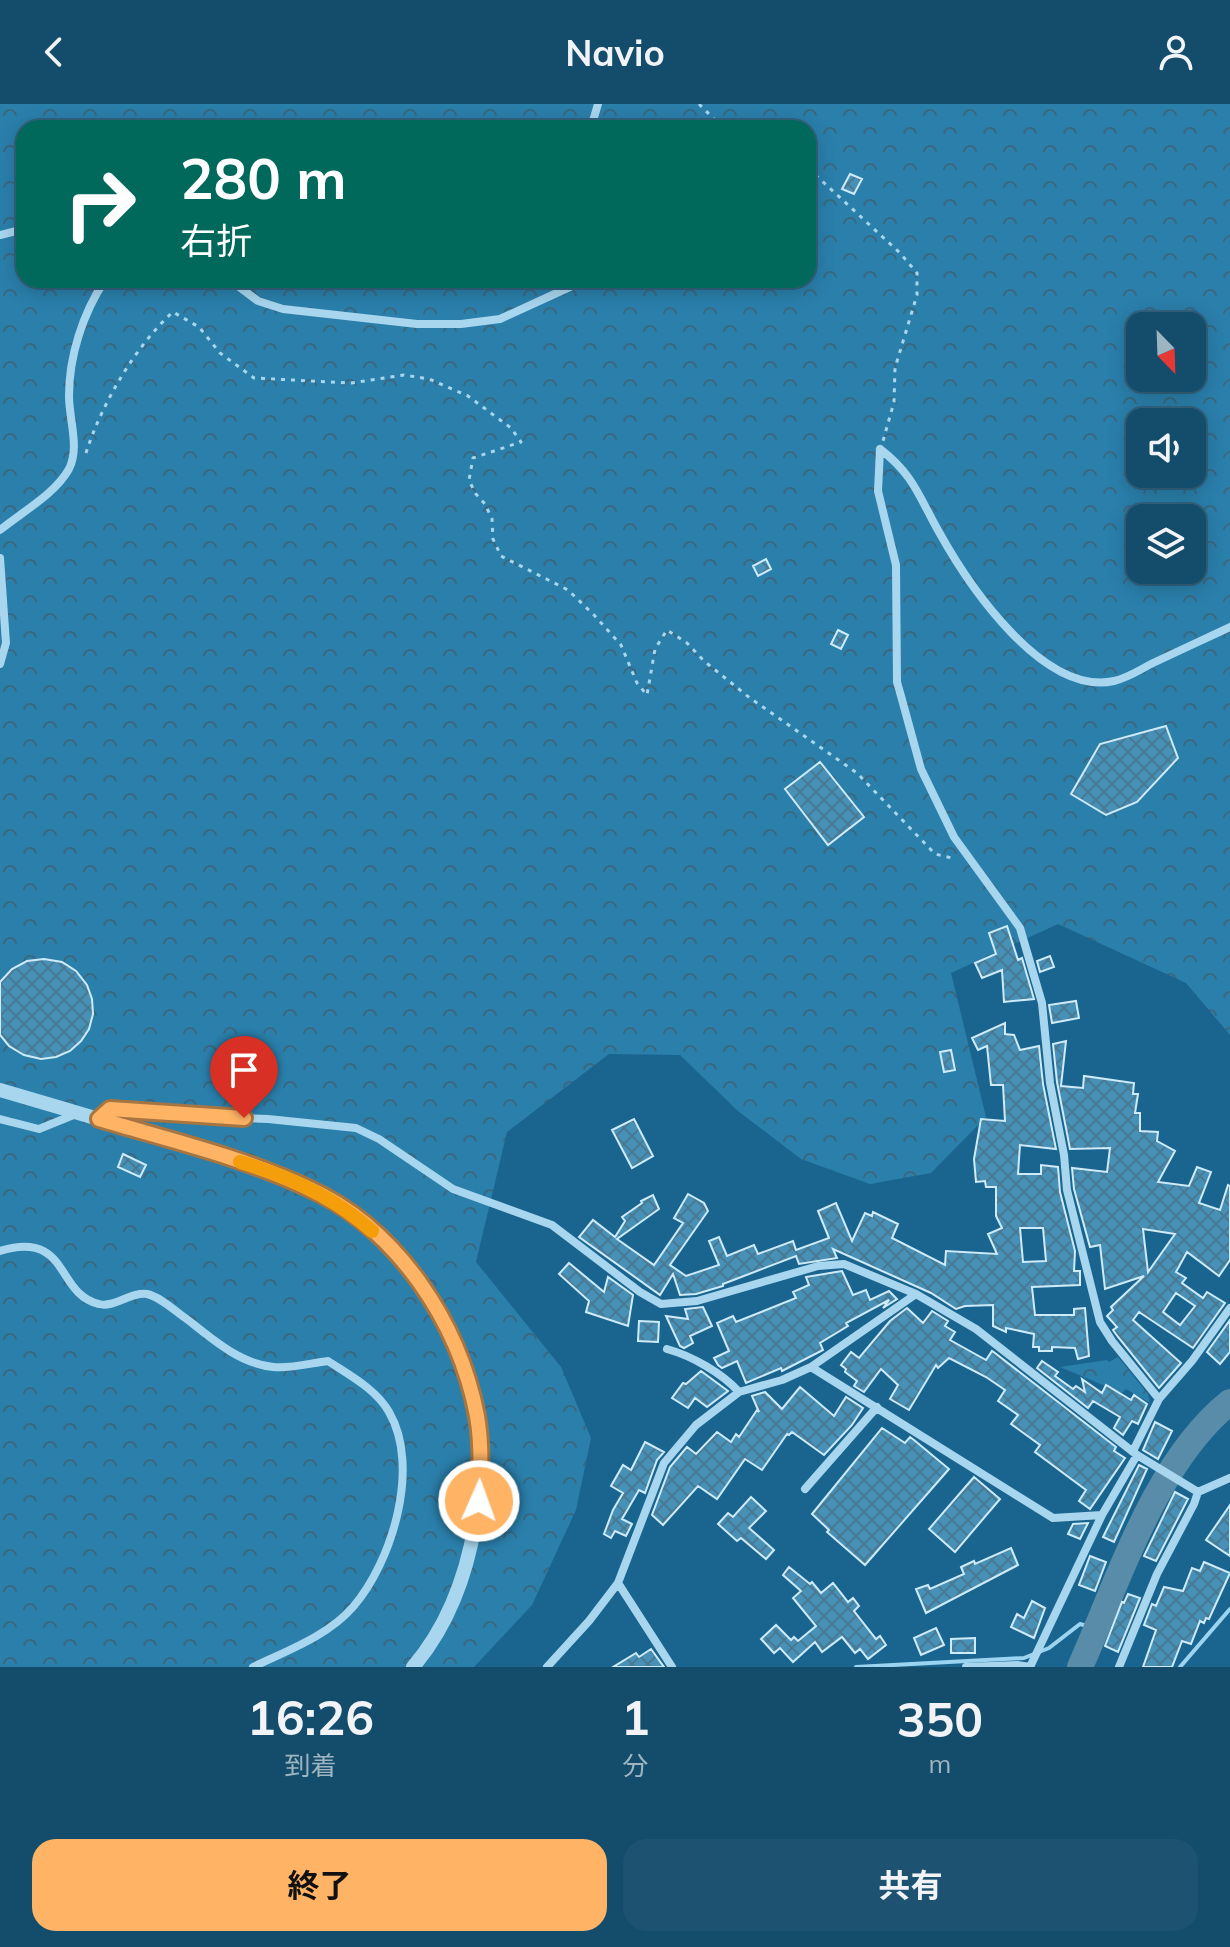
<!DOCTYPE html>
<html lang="ja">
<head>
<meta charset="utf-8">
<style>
  :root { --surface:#144c6b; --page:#1d5371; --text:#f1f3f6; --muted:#9db4c1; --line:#33637e; --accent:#ffb465 }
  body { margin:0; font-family:Mulish,"Noto Sans JP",sans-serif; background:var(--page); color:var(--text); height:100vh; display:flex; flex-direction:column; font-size:30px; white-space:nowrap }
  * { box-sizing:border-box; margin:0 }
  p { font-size:26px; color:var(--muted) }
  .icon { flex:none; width:44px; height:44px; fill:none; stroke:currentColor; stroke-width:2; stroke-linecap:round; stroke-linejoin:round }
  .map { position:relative; height:1563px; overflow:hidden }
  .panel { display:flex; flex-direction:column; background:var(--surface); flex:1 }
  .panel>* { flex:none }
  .banner { position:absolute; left:16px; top:16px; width:800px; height:168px; border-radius:24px; box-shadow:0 4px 20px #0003,0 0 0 2px var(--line); background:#00695c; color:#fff; overflow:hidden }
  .needle { width:52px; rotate:157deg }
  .controls { position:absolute; left:1126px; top:208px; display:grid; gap:16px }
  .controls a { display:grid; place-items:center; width:80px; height:80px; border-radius:16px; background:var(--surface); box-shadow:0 4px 20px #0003,0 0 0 2px var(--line); font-size:40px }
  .pin { position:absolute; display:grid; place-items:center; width:68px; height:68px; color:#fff; margin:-82px -34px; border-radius:50% 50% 50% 0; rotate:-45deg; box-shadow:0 0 8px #0007 }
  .pin .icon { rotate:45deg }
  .me { position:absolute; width:88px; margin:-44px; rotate:2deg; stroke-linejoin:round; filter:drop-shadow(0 0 6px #0008) }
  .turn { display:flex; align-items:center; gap:28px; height:168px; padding:0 32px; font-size:36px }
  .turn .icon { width:104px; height:104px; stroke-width:2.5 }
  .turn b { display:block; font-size:56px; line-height:68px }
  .eta { display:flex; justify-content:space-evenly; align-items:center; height:136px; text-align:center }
  .eta b { font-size:48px; font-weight:700; line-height:56px }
  .primary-button { display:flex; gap:16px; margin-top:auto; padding:16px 32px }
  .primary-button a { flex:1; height:92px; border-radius:24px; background:var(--accent); color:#111; font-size:32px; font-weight:700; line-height:92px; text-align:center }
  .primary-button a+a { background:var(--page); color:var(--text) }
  header { display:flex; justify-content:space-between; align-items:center; height:104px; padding:0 32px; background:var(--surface); font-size:36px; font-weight:700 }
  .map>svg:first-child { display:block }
  .forest { fill:url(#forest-crowns); fill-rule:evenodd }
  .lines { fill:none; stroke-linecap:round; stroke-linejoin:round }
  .stream { stroke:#9bd4f0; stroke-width:4 }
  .river { stroke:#598ca9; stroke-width:26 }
  .building { fill:url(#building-cross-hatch); stroke:#ceebfa; stroke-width:2; fill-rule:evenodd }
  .path { stroke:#a8d6ee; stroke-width:3; stroke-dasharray:4 6; stroke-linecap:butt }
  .minor { stroke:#a8d6ee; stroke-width:8 }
  .tertiary { stroke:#a8d6ee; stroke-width:14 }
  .route-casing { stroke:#a67542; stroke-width:20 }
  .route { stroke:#ffb465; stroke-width:14 }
  .slow { stroke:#f59e0b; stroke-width:14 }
</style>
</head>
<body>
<header><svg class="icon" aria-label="back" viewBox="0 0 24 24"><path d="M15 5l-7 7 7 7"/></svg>Navio<svg class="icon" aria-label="person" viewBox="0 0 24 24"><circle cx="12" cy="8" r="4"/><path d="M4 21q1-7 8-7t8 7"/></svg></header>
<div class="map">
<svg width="1230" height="1563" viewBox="0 0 1230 1563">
  <defs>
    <pattern id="forest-crowns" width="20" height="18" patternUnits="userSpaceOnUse" patternTransform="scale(2)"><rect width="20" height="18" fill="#2a7fab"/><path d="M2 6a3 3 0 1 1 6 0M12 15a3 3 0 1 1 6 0" fill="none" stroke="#396880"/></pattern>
    <pattern id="building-cross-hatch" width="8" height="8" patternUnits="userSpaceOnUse" patternTransform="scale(2)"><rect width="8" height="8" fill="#4791b8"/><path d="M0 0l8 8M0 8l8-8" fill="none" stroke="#497992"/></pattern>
  </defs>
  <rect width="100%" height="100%" fill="#1a658f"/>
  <path class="forest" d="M0 0H1230V931L1186 879 1058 820 951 869 986 1013 931 1069 870 1080 801 1055 738 1007 680 951 609 950 507 1028 476 1158 561 1263 591 1334 576 1406 532 1501 474 1563H0ZM24 24H808V176H24ZM1140 222H1192V274H1140ZM1140 318H1192V370H1140ZM1140 414H1192V466H1140Z
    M1118 1253 1148 1290 1150 1299 1126 1285 1122 1289 1060 1263 1107 1256 1109 1258Z"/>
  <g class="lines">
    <path class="stream" d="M856 1563 1024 1554 1049 1544 1080 1520 1097 1525
      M1180 1563 1230 1505"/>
    <path class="river" d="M1080 1563C1118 1478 1155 1358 1230 1298"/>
  </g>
  <path class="building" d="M850 70 862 75 854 90 842 85Z
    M766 455 771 465 758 472 753 462Z
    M838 526 848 531 841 545 831 540Z
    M1166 622 1178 654 1137 698 1106 711 1071 690 1100 640Z
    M820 658 864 713 828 741 785 685Z
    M1007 822 1018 856 1022 854 1034 895 1004 898 1002 866 982 874 975 859 996 850 989 829Z
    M1050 852 1054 863 1040 868 1037 857Z
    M44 855 62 858 76 867 87 881 92 895 93 910 89 925 81 937 70 947 56 953 41 955 24 951 9 942 0 931V878L12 865 27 857Z
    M1076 897 1079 914 1052 919 1049 901Z
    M1005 919V930L1014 931 1020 946 1039 942 1043 980 1056 1045 1020 1041 1018 1070H1041V1061L1058 1063 1060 1088 1075 1147 1074 1167H1080V1181L1032 1183 1035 1211H1074V1205L1085 1204 1089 1252 1078 1255 1075 1244 1052 1243V1247H1039V1243H1033L1034 1230 1006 1224V1228L993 1222V1201L965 1202 956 1205 931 1189 833 1145 837 1154 799 1160 796 1152 723 1180V1182L696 1190 680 1191 673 1170 660 1191 579 1133 593 1116 615 1133 625 1117 622 1113 642 1099 641 1097 653 1091 659 1105 617 1135 654 1161 683 1119 674 1114 688 1090 704 1099 708 1107 670 1161 686 1172 719 1161 709 1137 719 1133 727 1152 754 1141 758 1150 793 1137 796 1146 829 1134 818 1107 836 1099 852 1137 865 1109 872 1112 873 1108 898 1120 892 1134 945 1161 946 1147 997 1150 988 1130 1002 1124 996 1112V1083H986L985 1077 976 1078 974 1055 981 1015 1005 1017 1003 981H991L987 942 978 946 972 934ZM1020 1124H1043L1046 1157 1023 1158Z
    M1066 937 1061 982 1083 984 1084 972 1134 979 1133 990H1138L1135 1009H1140V1027L1158 1028 1157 1037 1175 1047 1158 1078 1189 1082 1197 1063 1211 1068 1199 1099 1220 1106 1228 1081 1230 1082V1156L1219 1172 1187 1148 1176 1168 1186 1174 1182 1179 1203 1194 1207 1188 1225 1199 1193 1244 1139 1208 1133 1216 1181 1259 1159 1284 1118 1233 1113 1226 1117 1223 1107 1212 1113 1206 1111 1203 1144 1172 1105 1185 1100 1141 1090 1143 1074 1085 1072 1064 1107 1068 1110 1044 1070 1045 1057 978 1053 940ZM1143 1125 1175 1130 1148 1168ZM1176 1189 1195 1202 1180 1221 1163 1208Z
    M951 946 955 966 944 968 940 948Z
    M634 1015 653 1052 632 1064 612 1026Z
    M123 1050 146 1061 140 1073 118 1063Z
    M569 1159 604 1188 608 1173 633 1191 628 1222 586 1208 589 1197 559 1170Z
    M842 1167 853 1191 866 1186 870 1196 889 1187 897 1195 883 1204 889 1196 846 1219 848 1222 820 1239 823 1246 782 1267 781 1264 746 1279 737 1257 722 1264 718 1261 714 1254 729 1247 717 1219 733 1212 736 1218 796 1194 793 1188 809 1181 806 1173Z
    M703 1203 712 1222 690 1232 693 1239 684 1244 680 1242 666 1212 688 1215 685 1205Z
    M907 1204 923 1219 932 1207 948 1217 945 1222 955 1228 950 1236 986 1256 992 1247 995 1249 1116 1343 1114 1347 1125 1354 1090 1405 1079 1397 1086 1386 1035 1348 1040 1341 1011 1320 1018 1311 998 1297 1005 1286 986 1273 949 1254 938 1264 936 1261 909 1306 890 1295 898 1281 881 1265 864 1288 854 1282 857 1277 845 1268 846 1265 841 1261 851 1248 859 1254 890 1217Z
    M1230 1216V1248L1220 1260 1207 1248Z
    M639 1217 659 1218 658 1238 638 1237Z
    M1042 1257 1058 1268 1055 1272 1073 1285 1076 1282 1085 1288 1082 1275 1102 1289 1106 1281 1131 1296 1134 1291 1147 1300 1138 1320 1132 1317 1123 1331 1114 1324 1120 1313 1093 1297 1088 1304 1037 1264Z
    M701 1267 728 1287 707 1303 695 1294 688 1304 672 1294 683 1279 686 1280Z
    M800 1283 834 1312 846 1293 863 1304 852 1321 824 1351 792 1328 789 1331 787 1330 762 1366 745 1355 717 1395 698 1382 663 1421 652 1411 670 1363 687 1343 696 1350 717 1328 731 1338 736 1330 739 1333 757 1306 759 1308 752 1292 765 1288 782 1305Z
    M1155 1318 1172 1327 1158 1355 1143 1346Z
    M882 1324 905 1339 910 1333 914 1336 949 1365 865 1461 827 1428 829 1426 812 1410Z
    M645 1338 664 1348 657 1356 645 1389 639 1386 622 1415 632 1420 626 1432 615 1427 611 1434 604 1430 613 1406 623 1389 611 1382 623 1361 631 1366Z
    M1139 1361 1147 1365 1114 1438 1103 1433Z
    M974 1373 1000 1395 955 1448 929 1425Z
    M1175 1388 1188 1395 1156 1457 1144 1452Z
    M751 1393 766 1407 749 1424 774 1446 766 1455 741 1434 737 1437 718 1420 728 1409 733 1413Z
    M1230 1401V1452L1206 1436Z
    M1088 1419 1080 1435 1068 1430 1073 1420Z
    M1011 1444 1018 1461 926 1509 916 1485 928 1481 930 1485 964 1470 961 1463 974 1457 975 1460Z
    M1090 1452 1106 1458 1095 1487 1079 1481Z
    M1204 1458 1230 1469 1209 1515 1206 1514 1204 1519 1200 1517 1191 1540 1182 1537 1172 1563H1143L1156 1526 1144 1521 1152 1500 1156 1502 1164 1483 1183 1487 1192 1464 1200 1467Z
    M789 1463 810 1480 812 1478 821 1489 833 1479 848 1498 853 1494 859 1502 854 1507 876 1535 880 1532 886 1541 868 1555 860 1545 855 1549 842 1533 822 1548 815 1538 793 1558 780 1544 774 1549 761 1535 776 1521 791 1536 794 1533 798 1537 816 1522 793 1494 801 1487 783 1471Z
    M1128 1490 1140 1494 1118 1548 1105 1542 1122 1498 1124 1499Z
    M1032 1497 1045 1504 1034 1534 1011 1523 1017 1510 1024 1514Z
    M936 1524 944 1541 921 1551 914 1534Z
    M975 1534V1549H951V1535Z
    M651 1545 664 1563H613L636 1549 639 1553Z"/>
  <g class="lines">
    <path class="path" d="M699 0 719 20 742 24
      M808 64 900 149 917 169V191L895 264 894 298 883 337
      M86 349C101 301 136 241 173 208L199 223 220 249 254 274 351 279 404 271 429 275 468 292 511 324 521 338 473 354 469 376 475 389 485 400 492 415 493 435 501 452 568 486 594 511 621 541 637 579 647 591 655 545 667 526 687 539 704 557 750 594 857 669 935 750 956 755"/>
    <path class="minor" d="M591 24 598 0
      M0 131 24 125
      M230 176 258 197 283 205 417 220H461L500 215 585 176
      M880 345 878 387 896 461 897 578 901 592 921 665 954 733 1020 824 1042 899 1050 979 1064 1051 1067 1086 1100 1218 1112 1237 1159 1295
      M880 345C914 371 919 393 939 428 969 482 1043 592 1114 577 1128 574 1141 565 1153 559 1179 547 1204 535 1230 523
      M0 426C22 408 55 390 69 365 80 344 69 315 69 292 69 252 83 209 105 176
      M0 454 6 539 0 560
      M0 1015 39 1025 76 1010
      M99 1015 110 1005 195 1012 268 1015 356 1024 379 1035 453 1085 552 1121 640 1188 661 1200 697 1197 818 1162 844 1160 916 1190 976 1225 1137 1351 1198 1388 1230 1374
      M0 1147C70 1126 55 1190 99 1200 114 1204 130 1188 147 1190 161 1193 176 1208 188 1216 213 1236 241 1260 273 1263 291 1265 311 1259 328 1257 349 1271 376 1285 389 1308 421 1363 392 1458 353 1503 328 1532 286 1547 253 1563
      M667 1245C692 1252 722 1269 739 1288
      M811 1263 1053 1414 1102 1411
      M1133 1347 1159 1295 1192 1257 1230 1204
      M805 1385 877 1303
      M618 1479 672 1563
      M547 1563 589 1517 618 1479 664 1359 696 1321 739 1288 782 1276 811 1263 916 1190
      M966 1563 1017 1561 1030 1563
      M1030 1563 1102 1411 1137 1351
      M1119 1563 1157 1470 1194 1400 1198 1388"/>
    <path class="tertiary" d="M0 986C58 1003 116 1020 174 1038 220 1052 269 1063 311 1085 375 1118 423 1172 452 1237 470 1278 483 1321 481 1366 477 1437 460 1508 413 1563"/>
  </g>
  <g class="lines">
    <g class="route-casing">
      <path id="route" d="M244 1014 110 1005 99 1015C169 1036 242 1053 308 1084 397 1124 459 1218 477 1312 482 1340 481 1369 479 1397"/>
    </g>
    <use href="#route" class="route"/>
    <path class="slow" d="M240 1058C288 1072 334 1093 372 1127"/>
  </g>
</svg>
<div class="controls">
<a><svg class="needle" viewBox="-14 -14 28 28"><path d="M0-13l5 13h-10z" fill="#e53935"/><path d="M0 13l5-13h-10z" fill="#9db4c1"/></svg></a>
<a><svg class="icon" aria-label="sound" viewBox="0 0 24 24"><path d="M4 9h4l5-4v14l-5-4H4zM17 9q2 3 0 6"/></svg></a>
<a><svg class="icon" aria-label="layers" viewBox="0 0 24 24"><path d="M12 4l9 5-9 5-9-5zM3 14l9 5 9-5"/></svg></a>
</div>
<div class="pin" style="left:244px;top:1014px;background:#d93025"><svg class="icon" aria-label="arrive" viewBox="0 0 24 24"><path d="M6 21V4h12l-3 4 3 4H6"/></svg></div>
<svg class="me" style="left:479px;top:1397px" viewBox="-20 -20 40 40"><circle r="17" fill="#ffb465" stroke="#fff" stroke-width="3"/><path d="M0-11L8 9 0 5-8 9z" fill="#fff"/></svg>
<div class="banner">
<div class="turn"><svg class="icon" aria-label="right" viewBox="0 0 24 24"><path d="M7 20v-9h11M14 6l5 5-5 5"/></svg><div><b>280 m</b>右折</div></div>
</div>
</div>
<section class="panel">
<div class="eta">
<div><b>16:26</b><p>到着</p></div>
<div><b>1</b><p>分</p></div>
<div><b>350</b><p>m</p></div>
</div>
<div class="primary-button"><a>終了</a><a>共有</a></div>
</section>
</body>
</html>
